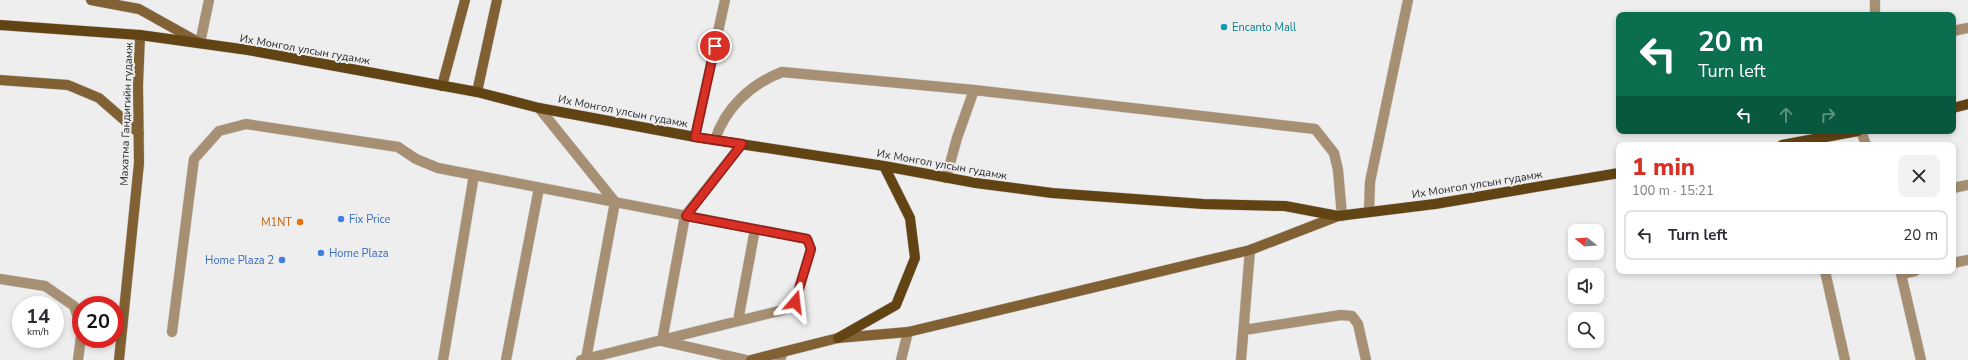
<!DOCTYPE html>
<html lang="en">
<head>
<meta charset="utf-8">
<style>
  :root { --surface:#fff; --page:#f2f2f3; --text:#2b2b33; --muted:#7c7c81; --line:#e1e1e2; --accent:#d93025 }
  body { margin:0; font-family:"Nunito Sans",sans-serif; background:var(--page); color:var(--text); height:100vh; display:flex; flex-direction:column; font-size:15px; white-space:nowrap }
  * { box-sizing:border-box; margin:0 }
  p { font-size:13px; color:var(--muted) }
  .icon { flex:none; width:22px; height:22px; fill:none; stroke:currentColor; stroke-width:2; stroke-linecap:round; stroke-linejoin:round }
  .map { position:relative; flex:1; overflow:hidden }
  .details { position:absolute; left:1616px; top:142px; width:340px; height:132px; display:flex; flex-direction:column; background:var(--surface); border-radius:8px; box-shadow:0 2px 6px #0003 }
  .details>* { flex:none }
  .banner { position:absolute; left:1616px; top:12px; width:340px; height:122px; border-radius:8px; box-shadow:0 2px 6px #0003; background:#0b6e4f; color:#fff; overflow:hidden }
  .needle { width:26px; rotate:287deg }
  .controls { position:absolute; left:1568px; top:224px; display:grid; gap:8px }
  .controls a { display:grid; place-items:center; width:36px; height:36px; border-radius:8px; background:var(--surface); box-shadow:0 2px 6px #0003; font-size:20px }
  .speed { position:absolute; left:12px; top:296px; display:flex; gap:8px; font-size:20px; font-weight:700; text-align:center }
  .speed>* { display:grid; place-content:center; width:52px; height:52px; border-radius:50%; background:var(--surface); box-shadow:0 2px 6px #0003; line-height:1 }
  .speed small { font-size:10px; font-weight:400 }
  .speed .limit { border:6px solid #d22; background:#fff; color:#111 }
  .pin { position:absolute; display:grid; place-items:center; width:34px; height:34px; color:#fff; margin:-17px; border:2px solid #fff; border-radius:50%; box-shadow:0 1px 4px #0007 }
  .me { position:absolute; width:44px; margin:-22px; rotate:17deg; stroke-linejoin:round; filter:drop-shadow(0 0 3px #0008) }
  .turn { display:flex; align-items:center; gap:14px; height:84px; padding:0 16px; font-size:18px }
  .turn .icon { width:52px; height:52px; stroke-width:2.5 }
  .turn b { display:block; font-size:28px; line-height:34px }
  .lanes { display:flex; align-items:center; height:38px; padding:0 16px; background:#0003; justify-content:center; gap:20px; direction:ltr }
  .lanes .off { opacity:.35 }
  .round { display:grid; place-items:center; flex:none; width:42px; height:42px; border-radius:8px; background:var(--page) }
  .summary { display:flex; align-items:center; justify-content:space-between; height:68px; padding:0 16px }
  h1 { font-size:24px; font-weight:800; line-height:30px; color:var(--accent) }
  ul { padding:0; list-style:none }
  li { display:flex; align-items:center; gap:12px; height:50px; margin:0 8px 6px; padding:0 8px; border:2px solid var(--line); border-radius:8px }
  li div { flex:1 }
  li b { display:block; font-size:15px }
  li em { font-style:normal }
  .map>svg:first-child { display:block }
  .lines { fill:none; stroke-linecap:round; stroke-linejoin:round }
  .lane-casing { stroke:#cbcbcc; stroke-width:11 }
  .street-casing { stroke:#cbcbcc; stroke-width:11 }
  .secondary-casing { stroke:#cbcbcc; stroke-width:11 }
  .primary-casing { stroke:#cbcbcc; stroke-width:11 }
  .lane { stroke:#a68f72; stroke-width:10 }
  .street { stroke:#a68f72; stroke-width:10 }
  .secondary { stroke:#816134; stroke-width:10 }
  .primary { stroke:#624314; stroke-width:10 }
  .route-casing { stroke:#8d1f18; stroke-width:10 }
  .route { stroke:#d93025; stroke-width:7 }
  .culture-dot { fill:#0f9aa8; stroke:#eeeeef; stroke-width:1.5 }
  .shop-dot { fill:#3f7fe0; stroke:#eeeeef; stroke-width:1.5 }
  .food-dot { fill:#e8710a; stroke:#eeeeef; stroke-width:1.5 }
  .labels { text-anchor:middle; stroke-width:4; stroke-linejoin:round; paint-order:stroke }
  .culture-label { font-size:11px; fill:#0d838f; stroke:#eeeeef; text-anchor:start }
  .street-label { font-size:11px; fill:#2a2a2b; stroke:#eeeeef }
  .shop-label { font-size:11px; fill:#366cbe; stroke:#eeeeef; text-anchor:start }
  .food-label { font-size:11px; fill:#c56008; stroke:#eeeeef; text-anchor:end }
</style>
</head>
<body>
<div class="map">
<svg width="1968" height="360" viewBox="0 0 1968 360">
  <rect width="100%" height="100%" fill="#eeeeef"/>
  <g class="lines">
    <g class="lane-casing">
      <path id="lane" d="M1953 31 1968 28
        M539 108 615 202 586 359
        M1861 131 1866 145
        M695 137 725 0
        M715 140C725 108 751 84 782 72L974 90
        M742 144 685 216 662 341 746 360
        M946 178 957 138 974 90 1315 129 1334 153 1338 170 1342 216
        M1953 188 1968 185
        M1953 263 1968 260
        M1825 271 1845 360
        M1900 271 1901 274 1915 271
        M1901 274 1921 360
        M738 321 755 229
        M1244 330 1341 315 1352 316 1358 324 1366 360
        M172 332 194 159 219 131 246 124 398 147 416 159 438 168 807 239 811 249 795 302 783 310 581 360
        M443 360 474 175
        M506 360 539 188
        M901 360 908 332
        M1241 360 1250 250"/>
    </g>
    <g class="street-casing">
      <path id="street" d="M1875 15V0
        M200 43 209 0
        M1369 212 1370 182 1408 0
        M0 279 45 286 74 306 81 325
        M78 360 81 337
        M780 360 783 352"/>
    </g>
    <g class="secondary-casing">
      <path id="secondary" d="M91 0 139 9 200 43
        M0 80 68 85 99 98 139 133
        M442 86 465 0
        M477 92 497 0
        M119 360 139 163 138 85 140 35
        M751 360 838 338 908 332 1250 250 1338 216"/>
    </g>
    <g class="primary-casing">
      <path id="primary" d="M0 25 140 35 248 50 477 92 539 108 695 137 884 166 976 183 1052 193 1203 204 1285 206 1338 216 1435 204 1619 173
        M1953 108 1968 104
        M1782 145 1858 131
        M838 338 896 305 915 258 910 218 884 166"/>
    </g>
    <use href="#lane" class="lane"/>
    <use href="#street" class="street"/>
    <use href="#secondary" class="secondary"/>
    <use href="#primary" class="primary"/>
  </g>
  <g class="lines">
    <g class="route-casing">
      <path id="route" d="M715 46 695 137 742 144 686 216 807 239 811 249 795 302"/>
    </g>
    <use href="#route" class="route"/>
  </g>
  <circle class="culture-dot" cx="1224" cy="27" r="4"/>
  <g class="shop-dot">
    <circle cx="341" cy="219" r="4"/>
    <circle cx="321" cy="253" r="4"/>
    <circle cx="282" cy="260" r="4"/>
  </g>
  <circle class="food-dot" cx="300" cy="222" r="4"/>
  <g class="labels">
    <g class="culture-label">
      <text x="1232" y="31">Encanto Mall</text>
    </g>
    <g class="street-label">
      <text transform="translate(305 49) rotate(10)" y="4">Их Монгол улсын гудамж</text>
      <text transform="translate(623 111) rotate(11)" y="4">Их Монгол улсын гудамж</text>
      <text transform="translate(126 114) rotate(-88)" y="4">Махатма Гандигийн гудамж</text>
      <text transform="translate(942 164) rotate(10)" y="4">Их Монгол улсын гудамж</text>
      <text transform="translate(1477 184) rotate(-9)" y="4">Их Монгол улсын гудамж</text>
    </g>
    <g class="shop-label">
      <text x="349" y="223">Fix Price</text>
      <text x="329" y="257">Home Plaza</text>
      <text x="274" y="264" text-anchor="end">Home Plaza 2</text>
    </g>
    <g class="food-label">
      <text x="292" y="226">M1NT</text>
    </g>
  </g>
</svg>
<div class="controls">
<a><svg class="needle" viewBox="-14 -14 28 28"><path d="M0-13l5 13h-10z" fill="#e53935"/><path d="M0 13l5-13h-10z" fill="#7c7c81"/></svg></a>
<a><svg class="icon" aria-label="sound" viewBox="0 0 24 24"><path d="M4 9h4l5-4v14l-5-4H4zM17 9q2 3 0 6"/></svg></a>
<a><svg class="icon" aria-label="search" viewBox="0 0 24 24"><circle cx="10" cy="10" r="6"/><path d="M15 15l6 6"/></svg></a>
</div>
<div class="speed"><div>14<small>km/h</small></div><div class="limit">20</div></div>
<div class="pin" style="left:715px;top:46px;background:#d93025"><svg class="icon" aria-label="arrive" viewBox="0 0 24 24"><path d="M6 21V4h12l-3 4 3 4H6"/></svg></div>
<svg class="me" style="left:795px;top:302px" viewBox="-20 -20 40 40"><path d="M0-17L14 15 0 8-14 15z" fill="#d93025" stroke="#fff" stroke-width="4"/></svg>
<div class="banner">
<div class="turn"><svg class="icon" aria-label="left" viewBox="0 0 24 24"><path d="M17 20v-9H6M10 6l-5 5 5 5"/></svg><div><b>20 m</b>Turn left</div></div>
<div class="lanes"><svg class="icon" aria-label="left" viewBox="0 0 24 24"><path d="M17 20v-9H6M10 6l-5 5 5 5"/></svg><svg class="icon off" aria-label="ahead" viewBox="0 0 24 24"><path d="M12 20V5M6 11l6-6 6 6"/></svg><svg class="icon off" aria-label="right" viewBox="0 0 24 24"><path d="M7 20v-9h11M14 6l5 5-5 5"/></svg></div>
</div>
<section class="details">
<div class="summary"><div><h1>1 min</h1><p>100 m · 15:21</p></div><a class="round"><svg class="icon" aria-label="close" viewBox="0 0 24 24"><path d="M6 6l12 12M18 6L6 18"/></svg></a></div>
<ul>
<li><svg class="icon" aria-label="left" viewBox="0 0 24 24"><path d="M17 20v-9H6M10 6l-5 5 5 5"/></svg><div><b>Turn left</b></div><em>20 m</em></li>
</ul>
</section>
</div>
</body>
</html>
